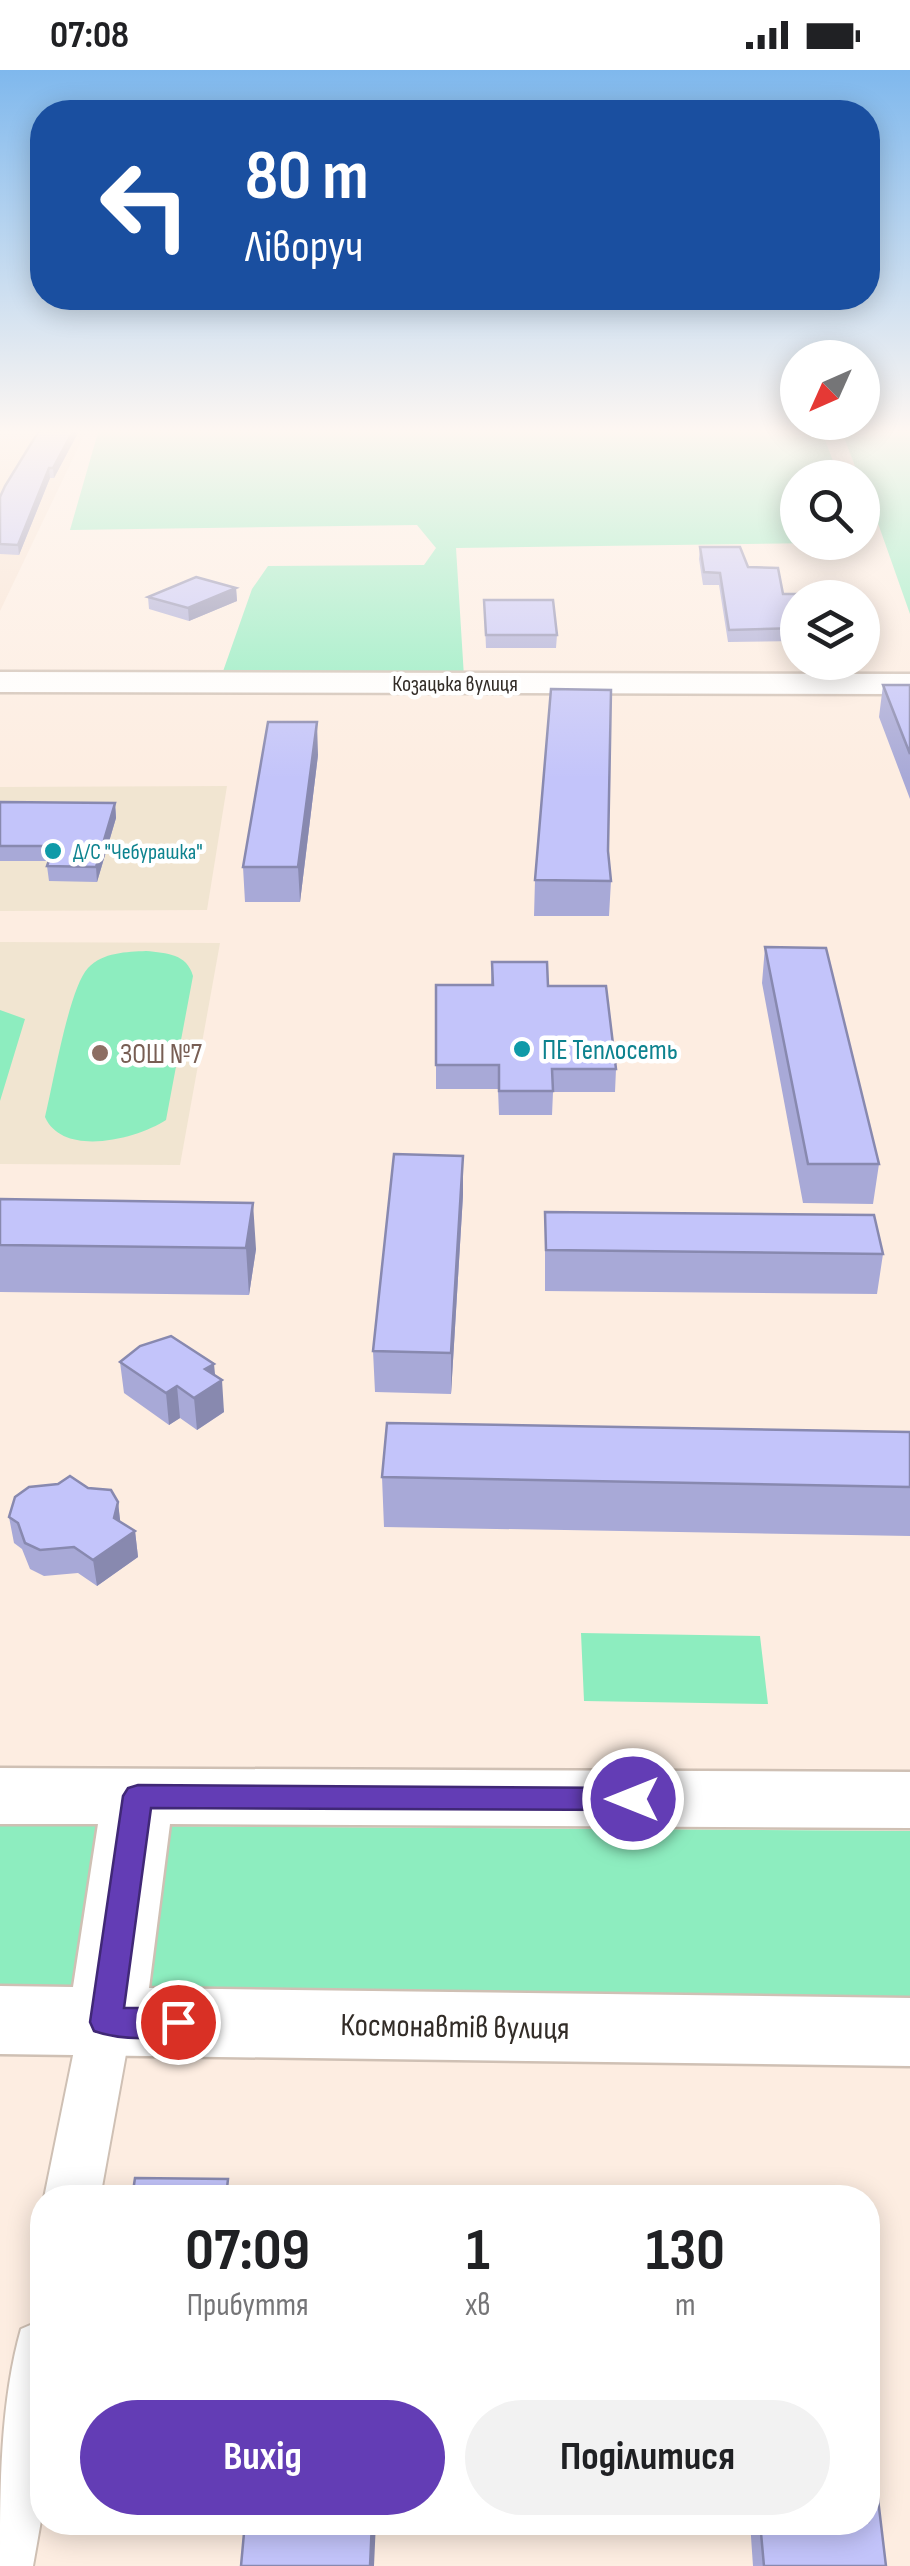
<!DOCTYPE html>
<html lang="uk">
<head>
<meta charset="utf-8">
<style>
  :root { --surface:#fff; --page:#f2f2f2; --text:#202124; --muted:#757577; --accent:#633db5 }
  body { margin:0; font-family:"Sofia Sans Condensed",sans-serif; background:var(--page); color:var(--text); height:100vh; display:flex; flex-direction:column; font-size:38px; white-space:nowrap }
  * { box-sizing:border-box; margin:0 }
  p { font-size:32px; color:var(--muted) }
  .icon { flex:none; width:55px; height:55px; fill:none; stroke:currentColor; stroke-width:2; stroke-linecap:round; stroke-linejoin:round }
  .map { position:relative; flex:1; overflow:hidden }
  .side { position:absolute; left:30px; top:2115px; width:850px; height:350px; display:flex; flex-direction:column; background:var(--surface); border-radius:40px; box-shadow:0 5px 25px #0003 }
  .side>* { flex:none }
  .banner { position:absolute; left:30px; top:30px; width:850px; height:210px; border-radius:40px; box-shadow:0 5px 25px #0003; background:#1a4fa0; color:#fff; overflow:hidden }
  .needle { width:65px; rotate:225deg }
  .tools { position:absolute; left:780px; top:270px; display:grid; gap:20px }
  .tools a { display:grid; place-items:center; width:100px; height:100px; border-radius:50%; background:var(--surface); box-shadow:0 5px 25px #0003; font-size:50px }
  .pin { position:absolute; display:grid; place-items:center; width:85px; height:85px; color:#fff; margin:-42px; border:5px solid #fff; border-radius:50%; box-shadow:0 2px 10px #0007 }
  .me { position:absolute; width:110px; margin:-55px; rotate:270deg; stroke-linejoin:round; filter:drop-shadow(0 0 8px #0008) }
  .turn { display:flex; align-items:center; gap:35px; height:210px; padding:0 50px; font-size:45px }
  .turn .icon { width:130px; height:130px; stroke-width:2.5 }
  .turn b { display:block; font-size:70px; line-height:85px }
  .eta { display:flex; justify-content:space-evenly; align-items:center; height:170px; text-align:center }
  .eta b { font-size:60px; font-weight:700; line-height:70px }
  .action { display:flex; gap:20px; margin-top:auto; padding:20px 50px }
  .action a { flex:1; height:115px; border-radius:60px; background:var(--accent); color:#fff; font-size:40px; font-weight:700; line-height:115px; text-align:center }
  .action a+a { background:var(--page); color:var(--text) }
  .status { display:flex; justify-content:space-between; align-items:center; height:70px; padding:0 50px; background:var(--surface); direction:ltr }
  .status svg { height:28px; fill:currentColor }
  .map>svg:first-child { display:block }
  .built { fill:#f7e1d0 }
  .education { fill:#f1e5d1 }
  .green { fill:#8dedbf }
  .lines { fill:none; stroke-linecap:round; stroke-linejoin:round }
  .street-casing { stroke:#cfc0b4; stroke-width:4 }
  .secondary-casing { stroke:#cfc0b4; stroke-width:5 }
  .street { fill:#fff; fill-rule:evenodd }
  .secondary { fill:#fff; fill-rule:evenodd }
  .wall { fill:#a8a9d7 }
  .shaded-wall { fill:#8889af }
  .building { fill:#c3c4fa; stroke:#8889af; stroke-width:2.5 }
  .route { fill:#633db5; stroke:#402876; stroke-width:2.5 }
  .culture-dot { fill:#0f9aa8; stroke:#fff; stroke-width:4 }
  .education-dot { fill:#8d6e63; stroke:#fff; stroke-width:4 }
  .labels { text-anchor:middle; stroke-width:9; stroke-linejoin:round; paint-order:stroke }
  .far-street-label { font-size:22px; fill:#322c27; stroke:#fff }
  .far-culture-label { font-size:22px; fill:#0d838f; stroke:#fff; text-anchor:start }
  .culture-label { font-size:28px; fill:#0d838f; stroke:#fff; text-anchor:start }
  .education-label { font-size:28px; fill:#785e54; stroke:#fff; text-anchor:start }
  .near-street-label { font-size:32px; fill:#322c27; stroke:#fff }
</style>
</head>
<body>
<div class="status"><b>07:08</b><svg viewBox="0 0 49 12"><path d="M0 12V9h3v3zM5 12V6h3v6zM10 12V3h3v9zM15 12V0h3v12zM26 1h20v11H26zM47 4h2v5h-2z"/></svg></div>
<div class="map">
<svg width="910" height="2496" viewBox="0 0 910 2496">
  <rect width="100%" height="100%" fill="#fdede1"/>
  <path class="built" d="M0 359H87L0 541Z"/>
  <path class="education" d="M227 716 207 840 0 841V717Z
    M0 872 220 873 180 1095 0 1094Z"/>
  <path class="green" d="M99 359H821L839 407 798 408V472L822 473 456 478 464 607H221L252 519 268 496 424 495 436 478 417 455 70 460Z
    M841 359H910V544L862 408 859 407Z
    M146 881C167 883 187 884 193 906L166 1050C137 1069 63 1088 45 1047 53 1015 69 918 88 898 103 882 127 882 146 881Z
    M0 940 25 949 0 1031Z
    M581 1563 760 1566 768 1634 584 1631Z
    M0 1755 910 1761V1931L0 1921Z"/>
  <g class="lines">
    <g class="street-casing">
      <path id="street" d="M106 1928 125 1935 132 1951 100 2128H44L80 1951 87 1935Z
        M42 2250V2445L33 2496H0C0 2418 0 2333 21 2259Z"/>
    </g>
    <g class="secondary-casing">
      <path id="secondary" d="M0 602 910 604V624L0 622Z
        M0 1698 910 1702V1758L170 1754 149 1918 910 1928V1996L0 1984V1916L73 1917 98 1754H0Z"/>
    </g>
    <use href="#street" class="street"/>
    <use href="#secondary" class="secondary"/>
  </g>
  <path class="wall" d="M80 359 54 408H50L19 485 0 484V427Z
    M700 477 748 497 783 524 798 528V571L728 572 719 515H703L699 489Z
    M236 518 237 531 189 551 149 539 148 527Z
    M484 530 557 565 556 578H486Z
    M883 615H910V729L879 647Z
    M318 685 300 832H245L243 797Z
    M0 732 115 733 116 748 97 812 49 811 47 796 49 791H0Z
    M608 781 611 811 609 846H534L535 810Z
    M765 877 879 1094 873 1134 803 1133 762 913Z
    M492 892 548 916 616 999 615 1022H553L552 1045H499L498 1019H436V915H491Z
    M463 1125 451 1324 375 1322 373 1281Z
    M0 1129 256 1179 249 1225 0 1222Z
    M545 1142 883 1184 877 1224 545 1221Z
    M120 1292 215 1306 224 1342 197 1360 180 1348 169 1355 124 1323Z
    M910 1362V1466L384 1457 382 1407Z
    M88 1418 118 1432 120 1452 135 1461 138 1487 97 1516 78 1503 44 1506 30 1499 22 1479 14 1473 9 1447Z
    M750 2452H868L886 2496H753Z"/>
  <path class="shaded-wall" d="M74 359H80L54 408 53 398Z
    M49 398 50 408 19 485 18 475Z
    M236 518 237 531 189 551 188 538Z
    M317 652 318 685 300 832 298 797Z
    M115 733 116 748 97 812 96 797Z
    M463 1086V1125L451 1324V1283Z
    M253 1133 256 1179 249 1225 246 1178Z
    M214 1294 216 1314 222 1310 224 1342 197 1360 194 1328 205 1299Z
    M177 1316 180 1348 169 1355 166 1323Z
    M118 1432 121 1458 135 1461 138 1487 97 1516 93 1490Z
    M372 2452H376L374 2496H370Z"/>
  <path class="building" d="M40 359H74L53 398H49L18 475 0 474V427L5 416Z
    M700 477H740L748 497 778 498 783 524H838L839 528H798V558L729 560 720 503 704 502Z
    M196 507 236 518 188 538 148 527Z
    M484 530H553L557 565H486Z
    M883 615H910V684Z
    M551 619 611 620 608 781 611 811 535 810Z
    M268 652H317L298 797H243Z
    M0 732 115 733 96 797 47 796 54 776H0Z
    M765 877 826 878 879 1094H808Z
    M492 892H547L548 916H606L616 999H552L553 1021H499V995H436V915H493Z
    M394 1084 463 1086 451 1283 373 1281Z
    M0 1129 253 1133 246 1178 0 1175Z
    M545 1142 874 1145 883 1184 546 1180Z
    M171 1266 214 1294 205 1299 222 1310 194 1328 177 1316 166 1323 120 1292 140 1276Z
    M387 1353 910 1362V1417L382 1407Z
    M70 1406 88 1418 111 1420 118 1432 114 1448 135 1461 93 1490 74 1477 40 1480 25 1473 18 1453 9 1447 15 1427 29 1417 58 1414Z
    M135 2108 228 2109 226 2128H132Z
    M868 2345 886 2496H764L760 2452H868Z
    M245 2452H372L370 2496H241Z"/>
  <linearGradient id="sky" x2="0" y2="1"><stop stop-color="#7fb8ed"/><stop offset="0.51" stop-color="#fef7f2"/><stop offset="1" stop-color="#fef7f2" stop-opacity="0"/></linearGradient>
  <rect width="910" height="709" fill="url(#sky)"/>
  <path class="route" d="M138 1715 633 1718 643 1721 648 1729 643 1737 633 1740 151 1738 124 1938H178L189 1942 194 1952 189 1962C165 1971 119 1970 94 1961L90 1952 123 1726 128 1718Z"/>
  <g class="culture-dot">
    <circle cx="53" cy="781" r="10"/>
    <circle cx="522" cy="979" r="10"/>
  </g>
  <circle class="education-dot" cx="100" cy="983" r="10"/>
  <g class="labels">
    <g class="far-street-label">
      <text x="455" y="621">Козацька вулиця</text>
    </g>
    <g class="far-culture-label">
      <text x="73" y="789">Д/С "Чебурашка"</text>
    </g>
    <g class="culture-label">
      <text x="542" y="989">ПЕ Теплосеть</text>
    </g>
    <g class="education-label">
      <text x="120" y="993">ЗОШ №7</text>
    </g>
    <g class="near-street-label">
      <text transform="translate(455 1956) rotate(1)" y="11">Космонавтів вулиця</text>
    </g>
  </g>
</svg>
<div class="tools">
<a><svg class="needle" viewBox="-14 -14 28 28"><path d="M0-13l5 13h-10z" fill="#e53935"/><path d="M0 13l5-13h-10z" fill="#757577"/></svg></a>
<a><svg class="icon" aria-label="search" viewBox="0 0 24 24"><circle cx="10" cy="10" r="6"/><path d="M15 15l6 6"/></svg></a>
<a><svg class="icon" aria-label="layers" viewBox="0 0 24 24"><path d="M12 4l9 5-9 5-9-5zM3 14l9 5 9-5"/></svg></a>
</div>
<div class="pin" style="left:178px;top:1952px;background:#d93025"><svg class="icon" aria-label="arrive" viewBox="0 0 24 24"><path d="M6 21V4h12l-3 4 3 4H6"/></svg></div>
<svg class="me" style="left:633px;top:1729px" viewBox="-20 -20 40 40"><circle r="17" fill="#633db5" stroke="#fff" stroke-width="3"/><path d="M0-11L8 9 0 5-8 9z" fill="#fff"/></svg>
<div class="banner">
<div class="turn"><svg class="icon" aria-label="left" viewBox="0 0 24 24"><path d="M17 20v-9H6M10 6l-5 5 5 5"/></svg><div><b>80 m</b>Ліворуч</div></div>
</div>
<section class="side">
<div class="eta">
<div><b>07:09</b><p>Прибуття</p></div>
<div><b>1</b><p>хв</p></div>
<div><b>130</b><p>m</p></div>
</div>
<div class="action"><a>Вихід</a><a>Поділитися</a></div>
</section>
</div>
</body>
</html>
